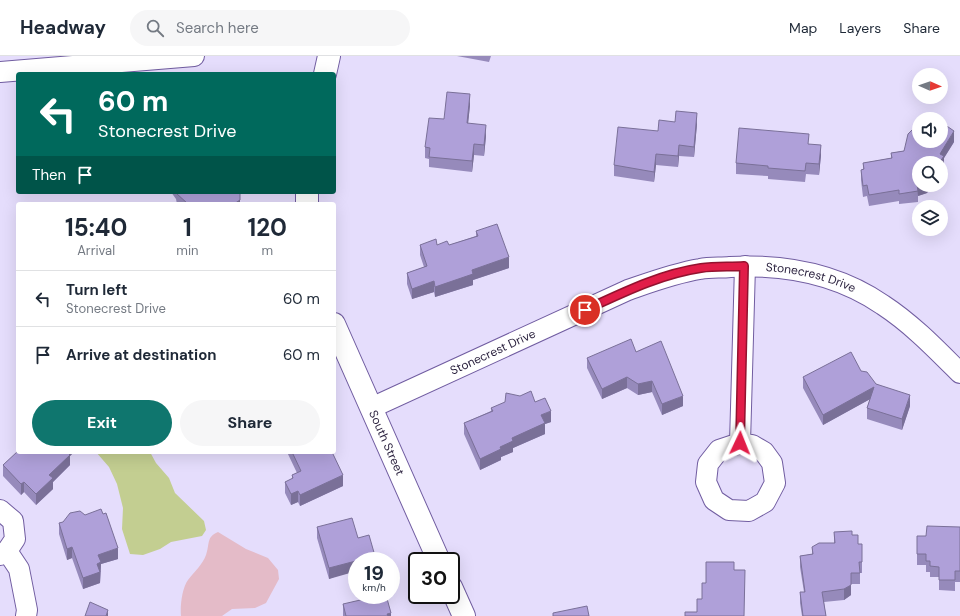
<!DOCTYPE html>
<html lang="en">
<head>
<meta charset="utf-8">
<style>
  :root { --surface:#fff; --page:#f6f6f7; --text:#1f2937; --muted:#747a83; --line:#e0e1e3; --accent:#0f766e }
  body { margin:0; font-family:"DM Sans",sans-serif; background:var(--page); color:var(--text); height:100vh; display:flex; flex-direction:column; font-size:15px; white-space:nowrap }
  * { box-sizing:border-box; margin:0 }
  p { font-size:13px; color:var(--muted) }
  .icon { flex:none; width:22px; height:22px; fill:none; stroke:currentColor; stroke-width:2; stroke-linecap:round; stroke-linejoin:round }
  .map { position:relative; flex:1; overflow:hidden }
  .sheet { position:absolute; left:16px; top:146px; width:320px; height:252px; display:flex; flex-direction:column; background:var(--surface); border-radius:4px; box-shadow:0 4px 16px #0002 }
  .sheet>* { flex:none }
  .top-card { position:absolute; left:16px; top:16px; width:320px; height:122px; border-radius:4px; box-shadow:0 4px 16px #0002; background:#00695c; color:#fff; overflow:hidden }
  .needle { width:26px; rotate:92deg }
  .controls { position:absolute; left:912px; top:12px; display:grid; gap:8px }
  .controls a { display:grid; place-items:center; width:36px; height:36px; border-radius:50%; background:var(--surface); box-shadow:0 4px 16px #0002; font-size:20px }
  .speed { position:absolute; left:348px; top:496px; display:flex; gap:8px; font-size:20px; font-weight:700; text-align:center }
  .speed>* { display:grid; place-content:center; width:52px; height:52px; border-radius:50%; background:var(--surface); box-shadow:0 4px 16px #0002; line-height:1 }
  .speed small { font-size:10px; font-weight:400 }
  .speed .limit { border:2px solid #111; border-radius:6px; background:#fff; color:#111 }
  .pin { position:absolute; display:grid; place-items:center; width:34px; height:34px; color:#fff; margin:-17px; border:2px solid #fff; border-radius:50%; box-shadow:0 1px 4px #0007 }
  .me { position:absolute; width:44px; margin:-22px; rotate:2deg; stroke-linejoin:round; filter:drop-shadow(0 0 3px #0008) }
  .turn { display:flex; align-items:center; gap:14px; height:84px; padding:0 16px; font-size:18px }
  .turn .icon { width:52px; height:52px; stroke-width:2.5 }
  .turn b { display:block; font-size:28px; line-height:34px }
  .then { display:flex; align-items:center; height:38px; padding:0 16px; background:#0003; gap:8px; font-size:15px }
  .eta { display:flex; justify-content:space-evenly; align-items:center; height:68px; text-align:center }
  .eta b { font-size:24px; font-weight:700; line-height:28px }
  .action { display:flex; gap:8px; margin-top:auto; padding:8px 16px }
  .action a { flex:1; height:46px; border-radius:24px; background:var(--accent); color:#fff; font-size:16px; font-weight:700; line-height:46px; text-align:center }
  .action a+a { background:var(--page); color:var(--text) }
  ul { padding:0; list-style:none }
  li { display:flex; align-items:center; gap:12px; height:56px; padding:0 16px; border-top:1px solid var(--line) }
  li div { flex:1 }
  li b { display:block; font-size:15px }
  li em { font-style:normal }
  header { display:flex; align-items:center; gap:24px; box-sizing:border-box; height:56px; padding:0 20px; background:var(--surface); border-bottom:1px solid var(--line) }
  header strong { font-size:19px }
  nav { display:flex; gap:22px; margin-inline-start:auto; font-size:14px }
  .search { width:280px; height:36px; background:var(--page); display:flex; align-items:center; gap:10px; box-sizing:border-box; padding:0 14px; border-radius:22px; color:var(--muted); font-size:15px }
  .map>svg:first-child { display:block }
  .green { fill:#e4bbc8 }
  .water { fill:#c3ce91 }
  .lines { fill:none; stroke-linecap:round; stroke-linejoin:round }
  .minor-casing { stroke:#715da1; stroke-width:22 }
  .tertiary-casing { stroke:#715da1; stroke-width:24 }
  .minor { stroke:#fff; stroke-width:20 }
  .tertiary { stroke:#fff; stroke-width:22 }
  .wall { fill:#968abb }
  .shaded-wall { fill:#7a7098 }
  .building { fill:#afa0d9; stroke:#7a7098 }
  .route-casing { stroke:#92132f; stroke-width:10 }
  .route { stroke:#e11d48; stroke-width:7 }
  .labels { text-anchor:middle; stroke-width:4; stroke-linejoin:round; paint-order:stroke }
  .street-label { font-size:12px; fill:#281f3c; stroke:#e5ddfc }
</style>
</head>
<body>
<header>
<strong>Headway</strong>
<div class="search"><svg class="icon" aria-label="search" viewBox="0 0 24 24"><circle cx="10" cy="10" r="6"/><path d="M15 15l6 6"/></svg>Search here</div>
<nav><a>Map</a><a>Layers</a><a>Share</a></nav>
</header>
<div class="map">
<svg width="960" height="560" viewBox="0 0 960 560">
  <rect width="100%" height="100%" fill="#e5ddfc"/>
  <path class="green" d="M218 476 246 493 268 502 278 514 279 523 266 547 255 552 232 553 222 560H181C180 550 182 532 188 524 194 516 203 508 206 499 210 488 206 481 218 476Z"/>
  <path class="water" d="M96 396H150L156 407 169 422 175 437 204 465 206 474 202 480 171 486 160 493 143 499 130 498 122 473 123 452 117 428 109 411Z"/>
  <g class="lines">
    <g class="minor-casing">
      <g id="minor">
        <path d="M0 16 194 0"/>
        <path id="s1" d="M371 352 628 234C651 226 675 217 700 213 710 211 721 212 730 211 784 208 838 218 883 249 912 268 936 293 960 317"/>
        <path d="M740 387 752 389 764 396 772 407 775 427 765 446 749 455 729 454 714 444 706 426 708 408 719 394 740 387 745 210"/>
        <path d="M0 454 13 465 15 483 7 495 0 499"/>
        <path d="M7 495 19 513 27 554 26 560"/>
      </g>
    </g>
    <g class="tertiary-casing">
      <g id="tertiary">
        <path d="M325 18 329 0"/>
        <path d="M307 136V148"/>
        <path id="s2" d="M334 268 439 505"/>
        <path d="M451 531 464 560"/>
      </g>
    </g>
    <use href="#minor" class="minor"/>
    <use href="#tertiary" class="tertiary"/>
  </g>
  <path class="wall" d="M457 0H491L489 6Z
    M470 49 468 67 486 80 484 100 474 99 472 116 429 111V103L425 102V91L444 63Z
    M697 68 694 101 679 100 678 111 656 109 654 126 614 120V109L658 75Z
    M954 86 944 102V110L919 129H932L927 137 918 140V146L899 148V145L869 150 867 140 863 141 861 124V114L863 113V107L891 102V97Z
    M809 88 821 99 819 119 806 118 805 126 768 123V120L736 118V107Z
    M171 136H240V148H177L176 143Z
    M476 175 509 212 473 224V229L435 241 434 236 412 243 407 228V217L424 211 420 199V189H449L476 180Z
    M636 296 683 350 662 359 652 336 638 339 627 332 602 343 587 312V302Z
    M861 315 876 328 910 350 902 374 867 363V352L870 343 823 369 803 332V321Z
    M535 346 551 366 545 368V378L513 392V396L501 401V404L480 414 464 378V367L491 355V352Z
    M18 396H74L70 400V409L53 426V433L36 449 24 436 21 439 3 420V409Z
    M287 396H332L343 430 300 450 298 446 291 449 285 437V426L292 423V419L297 417Z
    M59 467 118 503 101 508 100 527 83 533 72 502 67 504 59 478Z
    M317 471 358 482 375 505 329 523 317 482Z
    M960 471V526H955V535L939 534V521H930V516H926V509H917V480H926Z
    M834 476 852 479 858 488 862 506V517H860V528H851V539L844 544 824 546 826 560H802L800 547V536H804L800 511V500L812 498V491L834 487Z
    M343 548 391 560H343Z"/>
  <path class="shaded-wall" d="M470 38V49L467 78V67Z
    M697 57V68L694 101V91Z
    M486 69V80L484 100V89Z
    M954 75V86L944 102V110L941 115V107H939L940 98Z
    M474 88V99L472 116V105Z
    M679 89V100L678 111V100Z
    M821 89V99L819 119V108Z
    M656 98V109L654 126V116Z
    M917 129H932L927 137 918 140Z
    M240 144V148H234Z
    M509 201V212L473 224V229L435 241V231L472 214Z
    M434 225V236L412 243V233Z
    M627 321V332L602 343V333Z
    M652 325V336L638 339V328Z
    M874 331V341L823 369V359Z
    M910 339V350L902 374V363Z
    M683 340V350L662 359V348Z
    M551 355V366L545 368V378L513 392V396L501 401V404L480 414V403L500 391 541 359Z
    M65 396H74L70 400V409L53 426V433L36 449V438Z
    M343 419V430L300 450V439Z
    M24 426V436L21 439V428Z
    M298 435V446L291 449V438Z
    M72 491V502L67 504V493Z
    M118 492V503L101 508 100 527 83 533V522L97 508 98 499Z
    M375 500V505H357V515L329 523V512Z
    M851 529V539L844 544V533Z
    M108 554V560H106Z
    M391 557V560H387V558Z"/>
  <path class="building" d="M447 36 470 38 467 67 486 69 484 89 474 88 472 105 429 101 430 92 425 91 429 62 444 63Z
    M676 55 697 57 694 91 679 89 678 100 656 98 654 116 614 109 618 71 658 75 659 64 675 66Z
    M930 60 936 63H928Z
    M941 66 954 75 940 98 944 100 939 107H919V129H917L918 135 899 138V134L869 139 867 129 863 130 861 114 864 113 863 107 892 102 891 97 904 95 908 78 913 73 919 72V85H941Z
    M739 72 809 78 808 88 821 89 819 108 806 107 805 115 768 112V110L736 107Z
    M177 136H240V144L234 148H188L176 137Z
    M497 168 509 201 472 214 473 218 435 231 434 225 412 233 407 217 427 210 420 189 436 183 437 189 447 185 449 189 478 180 476 175Z
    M631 283 636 296 661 285 683 340 662 348 652 325 638 328 627 321 602 333 587 302Z
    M851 296 861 315 867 316 876 328 910 339 902 363 867 352 874 331 823 359 803 321Z
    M531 335 535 346 545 342 551 355 541 359 545 367 512 382 513 385 500 391 501 393 480 403 464 367 493 355 491 352 505 346 506 337 520 340Z
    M18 395V396H67L70 399 49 419 53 422 36 438 24 426 21 428 3 409Z
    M292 396H332L343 419 300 439 298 435 291 438 285 426 293 422 292 419 301 415Z
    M101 453 103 458 106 457 118 492 98 499 101 506 97 508 100 516 83 522 72 491 67 493 59 467 63 466 70 457 80 455 85 459Z
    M352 462 358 482 369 479 375 500 329 512 317 471Z
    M927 470 960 471V515H955V524H939V511L930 510V505H926V498H917V480H926Z
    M852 475V479H858V488H862V506H859L860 517H851V529L844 533 822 536 826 560H803L800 536H805L800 500 813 498 812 491 819 487H835L834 476Z
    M706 506H734V514H745L744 560H685V556H697V543H702V527H706Z
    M382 539H386L391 557 387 558 388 560H346L343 548Z
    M90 546 108 554 106 560H85Z
    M587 550 589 560H553V557Z"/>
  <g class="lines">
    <g class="route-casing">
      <path id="route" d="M585 254C622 237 660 218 701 212 715 210 730 211 744 210L740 387"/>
    </g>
    <use href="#route" class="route"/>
  </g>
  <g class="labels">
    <g class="street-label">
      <text dy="4" stroke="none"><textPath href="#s1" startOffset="470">Stonecrest Drive</textPath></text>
      <text dy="4" stroke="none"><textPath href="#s1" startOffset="134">Stonecrest Drive</textPath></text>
      <text dy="4" stroke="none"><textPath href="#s2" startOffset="130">South Street</textPath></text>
    </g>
  </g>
</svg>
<div class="controls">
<a><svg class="needle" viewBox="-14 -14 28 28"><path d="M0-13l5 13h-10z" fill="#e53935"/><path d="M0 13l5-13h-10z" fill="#747a83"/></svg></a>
<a><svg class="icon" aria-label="sound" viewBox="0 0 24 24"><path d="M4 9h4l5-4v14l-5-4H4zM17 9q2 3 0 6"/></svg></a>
<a><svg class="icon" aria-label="search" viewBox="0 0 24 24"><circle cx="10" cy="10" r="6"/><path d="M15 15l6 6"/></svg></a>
<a><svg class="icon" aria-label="layers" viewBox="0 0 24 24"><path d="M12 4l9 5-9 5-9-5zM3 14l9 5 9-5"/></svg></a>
</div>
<div class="speed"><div>19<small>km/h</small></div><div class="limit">30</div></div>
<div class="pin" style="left:585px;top:254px;background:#d93025"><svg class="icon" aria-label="arrive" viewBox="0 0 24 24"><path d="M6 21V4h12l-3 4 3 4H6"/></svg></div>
<svg class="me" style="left:740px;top:387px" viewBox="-20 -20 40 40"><path d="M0-17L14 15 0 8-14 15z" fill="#e11d48" stroke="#fff" stroke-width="4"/></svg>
<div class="top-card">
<div class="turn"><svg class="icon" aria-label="left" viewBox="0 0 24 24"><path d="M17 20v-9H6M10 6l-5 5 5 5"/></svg><div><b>60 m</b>Stonecrest Drive</div></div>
<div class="then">Then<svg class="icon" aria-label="arrive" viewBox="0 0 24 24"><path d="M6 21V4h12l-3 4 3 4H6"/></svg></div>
</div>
<section class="sheet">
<div class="eta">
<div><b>15:40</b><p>Arrival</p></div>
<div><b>1</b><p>min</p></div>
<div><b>120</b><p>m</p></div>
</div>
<ul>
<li><svg class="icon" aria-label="left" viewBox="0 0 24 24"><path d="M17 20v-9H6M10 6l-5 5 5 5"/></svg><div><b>Turn left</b><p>Stonecrest Drive</p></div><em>60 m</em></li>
<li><svg class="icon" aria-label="arrive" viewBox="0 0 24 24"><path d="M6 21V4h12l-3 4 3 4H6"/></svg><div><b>Arrive at destination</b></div><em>60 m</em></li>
</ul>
<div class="action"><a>Exit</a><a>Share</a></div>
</section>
</div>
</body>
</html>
